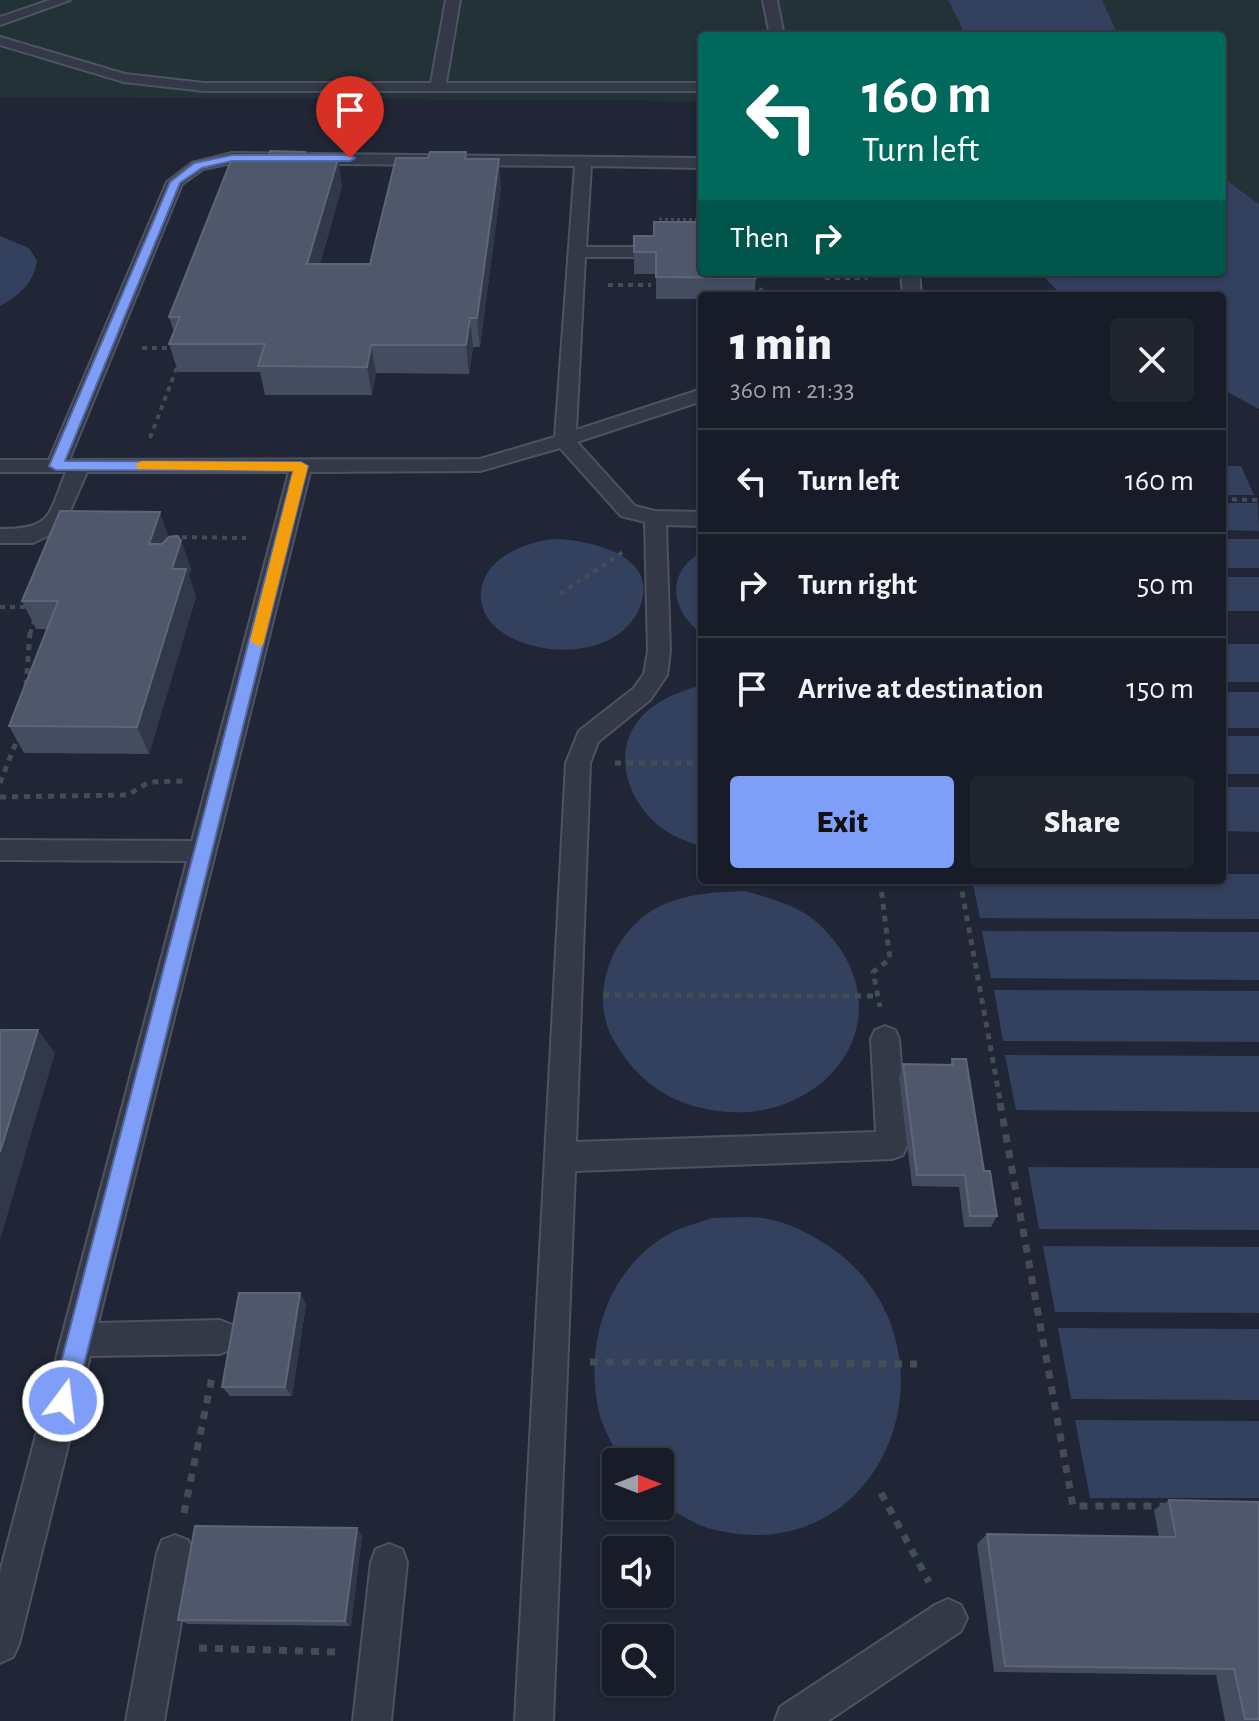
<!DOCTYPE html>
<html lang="en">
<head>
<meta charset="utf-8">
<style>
  :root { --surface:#181c28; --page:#212530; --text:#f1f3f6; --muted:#9fa1a8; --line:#363a45; --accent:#7f9ef7 }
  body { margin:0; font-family:"Alegreya Sans",sans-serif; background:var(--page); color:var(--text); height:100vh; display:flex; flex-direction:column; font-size:30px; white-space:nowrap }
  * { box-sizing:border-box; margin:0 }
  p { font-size:26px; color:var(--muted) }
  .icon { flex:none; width:44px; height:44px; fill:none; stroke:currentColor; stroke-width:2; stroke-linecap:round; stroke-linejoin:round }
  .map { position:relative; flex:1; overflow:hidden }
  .details { position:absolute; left:698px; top:292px; width:528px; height:592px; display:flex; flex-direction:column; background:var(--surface); border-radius:8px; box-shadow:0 2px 6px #0004,0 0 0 2px var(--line) }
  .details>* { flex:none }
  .hud { position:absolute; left:698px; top:32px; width:528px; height:244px; border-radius:8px; box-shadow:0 2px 6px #0004,0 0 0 2px var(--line); background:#00695c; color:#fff; overflow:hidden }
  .needle { width:52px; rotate:90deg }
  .buttons { position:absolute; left:602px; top:1448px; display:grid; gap:16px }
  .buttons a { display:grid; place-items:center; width:72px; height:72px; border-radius:8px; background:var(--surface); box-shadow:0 2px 6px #0004,0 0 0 2px var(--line); font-size:40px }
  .pin { position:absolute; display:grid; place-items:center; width:68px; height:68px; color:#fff; margin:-82px -34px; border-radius:50% 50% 50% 0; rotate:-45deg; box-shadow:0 0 8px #0007 }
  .pin .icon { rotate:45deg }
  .me { position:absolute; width:88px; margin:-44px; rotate:15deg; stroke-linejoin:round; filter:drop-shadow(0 0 6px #0008) }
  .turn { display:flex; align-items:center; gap:28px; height:168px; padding:0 32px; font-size:36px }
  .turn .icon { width:104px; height:104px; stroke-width:2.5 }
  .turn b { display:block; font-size:56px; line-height:68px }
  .then { display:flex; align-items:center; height:76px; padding:0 32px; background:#0003; gap:16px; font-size:30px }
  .round { display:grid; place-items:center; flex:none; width:84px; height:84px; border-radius:8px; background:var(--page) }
  .overview { display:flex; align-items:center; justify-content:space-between; height:136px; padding:0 32px }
  h1 { font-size:48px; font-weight:800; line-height:60px }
  .primary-button { display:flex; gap:16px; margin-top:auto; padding:16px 32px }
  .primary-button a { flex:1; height:92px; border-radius:8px; background:var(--accent); color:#111; font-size:32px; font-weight:800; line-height:92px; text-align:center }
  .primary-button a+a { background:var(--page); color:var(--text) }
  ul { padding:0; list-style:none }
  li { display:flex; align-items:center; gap:24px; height:104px; padding:0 32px; border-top:2px solid var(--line) }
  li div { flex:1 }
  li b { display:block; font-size:30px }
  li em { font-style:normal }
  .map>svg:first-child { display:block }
  .green { fill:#223237 }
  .water { fill:#33405e }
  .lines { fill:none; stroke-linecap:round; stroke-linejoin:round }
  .lane-casing { stroke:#4e5362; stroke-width:4 }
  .path-far3 { stroke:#3f4f55; stroke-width:3; stroke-dasharray:3 3; stroke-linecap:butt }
  .path-far2 { stroke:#3f4f55; stroke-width:4; stroke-dasharray:5 5; stroke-linecap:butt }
  .path-far1 { stroke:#3f4f55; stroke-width:5; stroke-dasharray:6 6; stroke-linecap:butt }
  .path { stroke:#3f4f55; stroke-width:7; stroke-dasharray:8 8; stroke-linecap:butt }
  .lane { fill:#333947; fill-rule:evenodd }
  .wall { fill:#444c5f }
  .shaded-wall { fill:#31384a }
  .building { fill:#4f576a; stroke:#5e6578; stroke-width:2 }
  .route { fill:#7f9ef7; stroke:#5367a1; stroke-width:2 }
  .slow { fill:#f59e0b }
</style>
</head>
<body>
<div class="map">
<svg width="1259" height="1721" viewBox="0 0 1259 1721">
  <rect width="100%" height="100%" fill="#202636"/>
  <path class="green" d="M0 0H948L966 36H702V101L0 97Z
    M1102 0H1259V204L1222 177V36H1119Z"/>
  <path class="water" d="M948 0H1102L1119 36H966Z
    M1222 177 1259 204V409L1222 389V296H1062L1040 272H1222Z
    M0 236 29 248 37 261C33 284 20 295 0 306Z
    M1222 466H1241L1254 495H1222Z
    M1222 503H1258L1259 531 1222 530Z
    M552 539C588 539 663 555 639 609 618 659 536 659 499 630 471 609 477 572 506 555 520 546 535 542 552 539Z
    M1222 539H1259V568H1222Z
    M702 552V634C670 611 665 572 702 552Z
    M1222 577H1259V611H1222Z
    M1222 644H1259V682H1222Z
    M702 685V847C693 843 682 840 673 835 627 811 604 744 651 708 667 696 684 690 702 685Z
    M1222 692H1259V728H1222Z
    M1222 736H1259V774H1222Z
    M1222 787H1259V832L1222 831Z
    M1222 874H1259V919L980 918 972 880H1222Z
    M745 891C772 899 801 906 821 926 910 1014 829 1125 718 1111 670 1105 636 1080 613 1039 586 990 617 922 667 903 693 893 717 892 745 891Z
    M982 931 1259 932V980L991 978Z
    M994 990 1259 991V1042L1003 1041Z
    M1005 1055 1259 1056V1112L1016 1110Z
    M1028 1167 1259 1168V1230L1039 1229Z
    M712 1218C728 1218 746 1216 761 1218 787 1221 812 1235 833 1249 970 1348 885 1578 708 1528 692 1523 675 1511 660 1503V1462H621C614 1446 603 1429 599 1412 584 1346 606 1271 667 1235 680 1227 698 1223 712 1218Z
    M1043 1246 1259 1247V1313L1055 1312Z
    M1058 1328 1259 1329V1400L1071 1399Z
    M1075 1420 1259 1421V1498H1090Z"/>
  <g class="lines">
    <g class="lane-casing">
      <path id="lane" d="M50 0H70L0 25V17Z
        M446 0H460L446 83H702V91H204L124 82 0 45V37L125 74 204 83H431Z
        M763 0H777L784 36H770Z
        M232 153 702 158V168L591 166 586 247H645L653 252 645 257H585L576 430 702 389V401L577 442 635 506 655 511 702 512V526L666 525 670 651 667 675 650 700 598 742 590 763 576 1142 876 1132 871 1039 875 1030 885 1026 895 1030 899 1039 907 1145 903 1155 892 1159 575 1171 553 1721H515L566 763 579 731 634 688 644 674 648 651 645 522 621 516 560 448 480 471 310 472 98 1323 220 1320 232 1325 237 1337 232 1349 220 1354 90 1356 19 1644 13 1657 0 1663V1572L187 861 0 860V840L192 841 289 472H87L62 529 33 543H0V529C53 529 48 516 66 472H0V460H49L167 182 192 163ZM232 163 575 166 555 437 480 459 69 460 182 184 203 169Z
        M901 272H919L921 296H903Z
        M175 1535 188 1540 193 1553 164 1721H126L157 1553 162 1540Z
        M389 1544 402 1549 407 1562 391 1721H353L371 1562 376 1549Z
        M948 1599 961 1605 967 1618 961 1631 828 1721H775L780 1707 935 1605Z"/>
    </g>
    <path class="path-far3" d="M659 225V219L702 220
      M819 272 820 275
      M865 272 866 275"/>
    <path class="path-far2" d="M819 273 820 278H866L865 273
      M608 285H651
      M761 288 762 296
      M142 348H176
      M150 438 179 362
      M1222 499 1259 500
      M172 537 246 538
      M560 594 623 552
      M0 607H31
      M30 634 34 621"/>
    <path class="path-far1" d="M26 686 30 632
      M615 763H702
      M0 783 19 735
      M0 797 128 795 149 782 183 781
      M880 880 890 959 873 972 880 1007
      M960 880 1001 1105
      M603 995 878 996"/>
    <path class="path" d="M1000 1103 1073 1506H1164
      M590 1362 917 1364
      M881 1493 929 1582
      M184 1513 212 1377
      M199 1648 337 1652"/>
    <use href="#lane" class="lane"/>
  </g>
  <path class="wall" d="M466 152 467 159 501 186 480 347H473L469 374 376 373 372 395H265L260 372H178L169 344 174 332 169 317 306 159 342 186 320 264H370L428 158Z
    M698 158H702V212H700Z
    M634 236H654L702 272H818V277H756L754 296H702V299H656V274H634Z
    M825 272H844V274H826Z
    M169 537 181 541 191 569 189 576 196 597 149 754 24 753 9 726 47 629H36L22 601Z
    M952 1059 997 1216 991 1227H964L959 1187 912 1186 899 1077 903 1064 950 1065Z
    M300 1293 306 1304 292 1396H230L222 1387Z
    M1169 1500 1259 1502V1721H1225L1216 1675 994 1672 977 1544 987 1534 1159 1537 1154 1510Z
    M362 1535 351 1626 188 1624 178 1620Z"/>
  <path class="shaded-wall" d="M338 159 342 186 312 292 307 264Z
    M499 159 501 186 480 347 477 318Z
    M470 318 473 347 469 374 466 345Z
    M371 345 376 373 372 395 367 367Z
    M160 512 170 540 160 573 149 544Z
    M181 541 191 569 189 576 196 597 149 754 137 727 172 569Z
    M38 1030 55 1053 0 1240V1152Z
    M300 1293 306 1304 292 1396 285 1387Z
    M357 1528 362 1535 351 1626 345 1621Z"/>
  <path class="building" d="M270 151 305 152 303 159H338L307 264H370L396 158H428L430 152H466L465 159H499L477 318H470L466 345H371L367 367 258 366 265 344H169L180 317H169L232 158H268Z
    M698 158H702V197H700Z
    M654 222H702V272H755L756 278 656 277V252H634V236H654Z
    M60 511 160 512 149 544H162L169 537 178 536 181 541 172 569H186L137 727 9 726 58 601H22Z
    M0 1030H38L0 1152Z
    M952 1059H966L984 1171H990L997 1216H970L965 1175H917L903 1064 953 1065Z
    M239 1293H300L285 1387H222Z
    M1169 1500 1259 1502V1719H1245L1234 1669 1005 1666 987 1534 1176 1537Z
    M195 1526 357 1528 345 1621 178 1620Z"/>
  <path class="route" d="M232 155H350L355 158 350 161H232L202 168 180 183 65 461 301 462 308 466 75 1401 72 1409 63 1413 55 1409 51 1401 293 471 56 470 49 466 170 182 194 163Z"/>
  <path class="slow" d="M142 461 301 462 308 466 263 645 258 646 250 641 293 471 137 469V463Z"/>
</svg>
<div class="buttons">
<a><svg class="needle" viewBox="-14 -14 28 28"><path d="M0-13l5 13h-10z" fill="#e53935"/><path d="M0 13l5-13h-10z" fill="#9fa1a8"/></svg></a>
<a><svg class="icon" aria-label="sound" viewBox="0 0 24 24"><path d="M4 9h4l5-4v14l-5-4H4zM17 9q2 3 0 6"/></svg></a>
<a><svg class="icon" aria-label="search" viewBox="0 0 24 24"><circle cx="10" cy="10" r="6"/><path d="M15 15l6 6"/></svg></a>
</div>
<div class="pin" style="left:350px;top:158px;background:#d93025"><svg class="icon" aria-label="arrive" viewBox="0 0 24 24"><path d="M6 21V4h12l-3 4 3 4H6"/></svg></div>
<svg class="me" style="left:63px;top:1401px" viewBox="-20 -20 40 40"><circle r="17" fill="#7f9ef7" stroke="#fff" stroke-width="3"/><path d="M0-11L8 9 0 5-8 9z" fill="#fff"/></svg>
<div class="hud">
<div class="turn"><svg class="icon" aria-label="left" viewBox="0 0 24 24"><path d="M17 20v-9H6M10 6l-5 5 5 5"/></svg><div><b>160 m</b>Turn left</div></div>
<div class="then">Then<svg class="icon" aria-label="right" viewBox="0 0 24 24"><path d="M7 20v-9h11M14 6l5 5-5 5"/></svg></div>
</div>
<section class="details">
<div class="overview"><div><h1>1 min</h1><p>360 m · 21:33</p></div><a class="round"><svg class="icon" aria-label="close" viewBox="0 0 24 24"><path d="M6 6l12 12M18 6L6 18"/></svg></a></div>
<ul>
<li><svg class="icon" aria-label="left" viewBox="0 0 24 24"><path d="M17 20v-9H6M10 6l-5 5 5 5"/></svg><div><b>Turn left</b></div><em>160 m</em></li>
<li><svg class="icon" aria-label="right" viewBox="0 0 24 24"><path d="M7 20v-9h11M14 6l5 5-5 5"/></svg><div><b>Turn right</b></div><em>50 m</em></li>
<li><svg class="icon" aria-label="arrive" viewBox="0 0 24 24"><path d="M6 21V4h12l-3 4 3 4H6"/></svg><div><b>Arrive at destination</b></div><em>150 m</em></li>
</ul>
<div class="primary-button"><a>Exit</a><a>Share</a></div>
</section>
</div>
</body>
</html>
